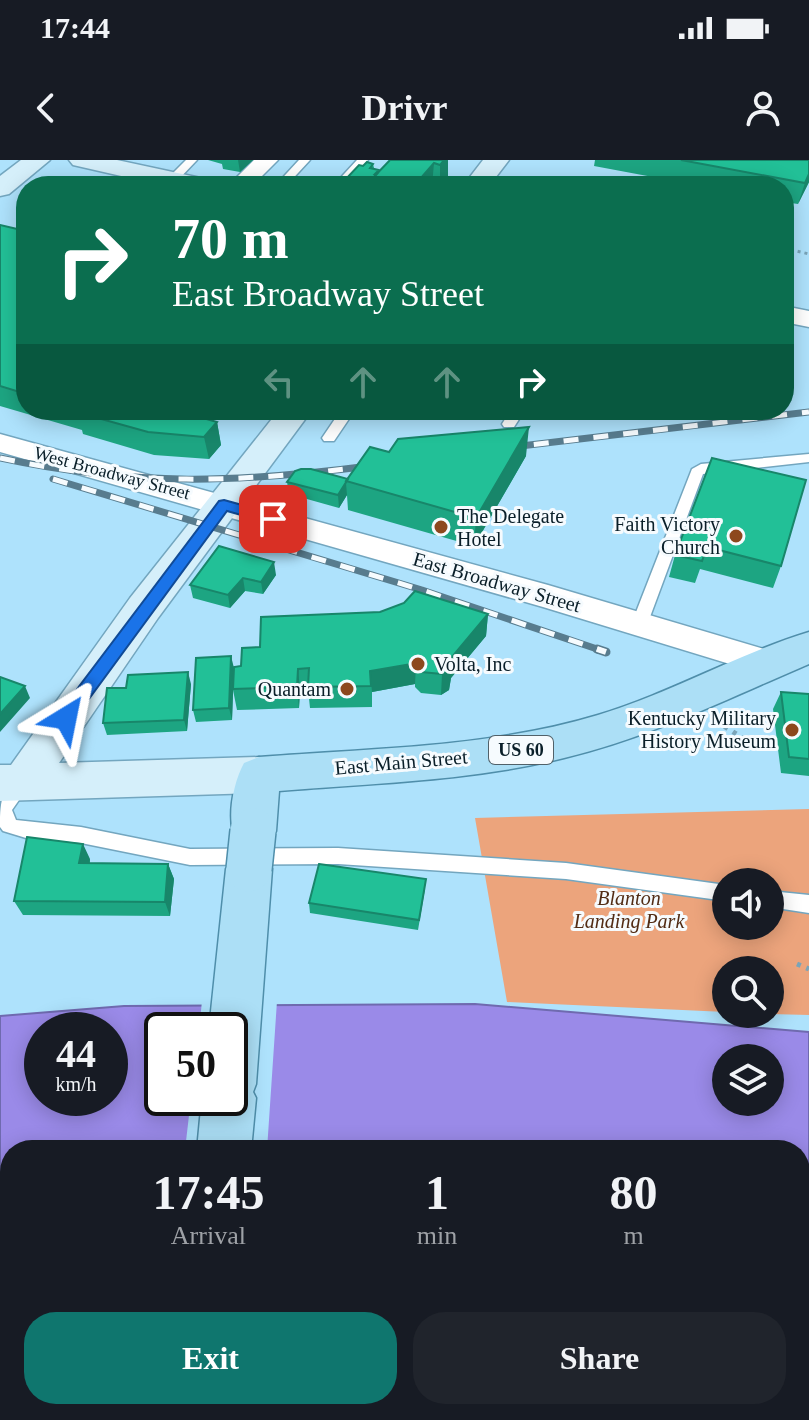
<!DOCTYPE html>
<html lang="en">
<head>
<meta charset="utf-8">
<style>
  :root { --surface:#171b24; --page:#20242c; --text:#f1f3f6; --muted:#9ea1a6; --accent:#0f766e }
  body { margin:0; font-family:"Times New Roman",serif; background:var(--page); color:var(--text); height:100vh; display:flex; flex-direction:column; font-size:30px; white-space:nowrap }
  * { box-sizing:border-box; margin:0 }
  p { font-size:26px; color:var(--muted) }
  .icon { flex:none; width:44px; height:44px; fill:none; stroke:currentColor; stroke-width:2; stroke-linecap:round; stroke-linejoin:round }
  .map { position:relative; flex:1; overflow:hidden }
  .side { position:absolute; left:0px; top:980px; width:810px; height:280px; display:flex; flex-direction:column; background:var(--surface); border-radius:32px 32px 0 0; box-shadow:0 4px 20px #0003 }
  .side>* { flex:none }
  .top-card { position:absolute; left:16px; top:16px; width:778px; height:244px; border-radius:32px; box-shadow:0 4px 20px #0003; background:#0b6e4f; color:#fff; overflow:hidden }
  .fabs { position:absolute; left:712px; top:708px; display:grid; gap:16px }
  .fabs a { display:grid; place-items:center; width:72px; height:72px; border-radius:50%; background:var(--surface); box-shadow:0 4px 20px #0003; font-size:40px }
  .speed { position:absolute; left:24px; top:852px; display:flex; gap:16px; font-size:40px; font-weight:700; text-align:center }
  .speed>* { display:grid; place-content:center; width:104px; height:104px; border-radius:50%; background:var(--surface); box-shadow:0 4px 20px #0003; line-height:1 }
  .speed small { font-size:20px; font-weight:400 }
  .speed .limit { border:4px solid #111; border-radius:12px; background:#fff; color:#111 }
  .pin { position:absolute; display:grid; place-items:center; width:68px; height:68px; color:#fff; margin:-34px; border-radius:16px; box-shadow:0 4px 12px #0006 }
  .me { position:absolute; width:88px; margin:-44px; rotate:35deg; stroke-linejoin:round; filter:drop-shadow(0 0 6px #0008) }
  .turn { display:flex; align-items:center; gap:28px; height:168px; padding:0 24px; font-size:36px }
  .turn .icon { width:104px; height:104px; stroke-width:2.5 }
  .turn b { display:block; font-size:56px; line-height:68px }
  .lanes { display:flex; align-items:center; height:76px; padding:0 24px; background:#0003; justify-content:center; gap:40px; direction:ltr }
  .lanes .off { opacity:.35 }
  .eta { display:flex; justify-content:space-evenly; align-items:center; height:136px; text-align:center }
  .eta b { font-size:48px; font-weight:600; line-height:56px }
  .action { display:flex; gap:16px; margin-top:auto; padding:16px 24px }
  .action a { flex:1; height:92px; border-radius:32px; background:var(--accent); color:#fff; font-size:32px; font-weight:600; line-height:92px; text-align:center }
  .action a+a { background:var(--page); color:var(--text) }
  .status { display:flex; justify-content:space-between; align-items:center; height:56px; padding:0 40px; background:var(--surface); direction:ltr }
  .status svg { height:22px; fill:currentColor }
  header { display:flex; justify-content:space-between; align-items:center; height:104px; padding:0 24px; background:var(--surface); font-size:36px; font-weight:600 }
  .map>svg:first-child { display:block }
  .green { fill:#eca47c; fill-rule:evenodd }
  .water { fill:#9a8ae8; stroke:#6f6aaf; stroke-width:2; fill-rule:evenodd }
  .pier { fill:#aee2fc }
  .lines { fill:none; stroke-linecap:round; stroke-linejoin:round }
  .service-casing { stroke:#73a6bf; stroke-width:3 }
  .minor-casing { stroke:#73a6bf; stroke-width:3 }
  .secondary-casing { stroke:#73a6bf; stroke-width:3 }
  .primary-casing { stroke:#4f8eaa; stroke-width:3 }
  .path-far1 { stroke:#7aa4b8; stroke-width:3; stroke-dasharray:3 4; stroke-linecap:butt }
  .path { stroke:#7aa4b8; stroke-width:5; stroke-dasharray:4 6; stroke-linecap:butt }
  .service { fill:#fff; fill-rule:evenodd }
  .minor { fill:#fff; fill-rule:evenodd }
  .secondary { fill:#d5effa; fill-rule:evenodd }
  .primary { fill:#acdff6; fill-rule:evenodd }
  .rail-far1-casing { stroke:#587c8e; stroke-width:7 }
  .rail-casing { stroke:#587c8e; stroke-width:9 }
  .rail-far1 { stroke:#f6fbfe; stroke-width:5; stroke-dasharray:15; stroke-linecap:butt }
  .rail { stroke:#f6fbfe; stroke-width:6; stroke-dasharray:18; stroke-linecap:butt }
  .primary-bridge-casing { stroke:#4f8eaa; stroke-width:48; stroke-linecap:butt }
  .primary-bridge { stroke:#acdff6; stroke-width:45 }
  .wall { fill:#1da582 }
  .shaded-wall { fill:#18866a }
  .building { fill:#22c097; stroke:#18866a; stroke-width:2 }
  .route { fill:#1a73e8; stroke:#114b97; stroke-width:2 }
  .poi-dot { fill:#8d481d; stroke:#f6fbfe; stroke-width:3 }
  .labels { text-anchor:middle; stroke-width:6; stroke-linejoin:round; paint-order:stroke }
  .far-street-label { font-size:18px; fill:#0a1f29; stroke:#f6fbfe }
  .shield { fill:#f6fbfe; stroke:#516169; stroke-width:2 }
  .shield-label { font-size:18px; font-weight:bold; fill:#0a1f29 }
  .poi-label { font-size:20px; fill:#0a1f29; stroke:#f6fbfe; text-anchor:end }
  .street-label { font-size:20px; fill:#0a1f29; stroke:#f6fbfe }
  .park-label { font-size:20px; font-style:italic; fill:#522c15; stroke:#f6fbfe }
</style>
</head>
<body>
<div class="status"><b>17:44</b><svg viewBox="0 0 49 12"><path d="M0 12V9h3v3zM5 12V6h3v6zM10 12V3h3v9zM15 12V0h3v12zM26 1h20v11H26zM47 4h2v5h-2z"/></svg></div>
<header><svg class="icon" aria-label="back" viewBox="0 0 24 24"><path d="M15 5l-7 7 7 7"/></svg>Drivr<svg class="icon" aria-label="person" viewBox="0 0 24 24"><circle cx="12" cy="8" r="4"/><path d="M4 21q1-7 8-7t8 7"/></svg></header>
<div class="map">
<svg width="809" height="1260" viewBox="0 0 809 1260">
  <rect width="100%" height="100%" fill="#aee2fc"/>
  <path class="green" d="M809 649V855L770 854V810H726V852L507 842 475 658ZM726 722H770V766H726Z"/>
  <path class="water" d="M475 844 809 872V1260H0V856L124 846ZM42 870H110V938H42ZM162 870H230V938H162ZM726 898H770V942H726ZM10 990H800V1250H10Z"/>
  <path class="pier" d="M202 841H277L267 990H185L191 938H230V870H199Z"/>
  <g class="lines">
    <g class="service-casing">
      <path id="service" d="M186 0H197L176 22H168V18Z
        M299 0H310L286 26H275Z
        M357 0H368L344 26H333Z
        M341 250H355L334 281H324L322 278Z
        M511 250H525L514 267H504L502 264Z
        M809 294V302L703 314 647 465 639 471 633 469 631 465 692 309 701 304Z
        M22 616 28 618 31 623 12 650 16 660 81 667 190 689 338 688 566 703 726 725V741L566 719 338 704 190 705 81 683 26 678 3 671 0 667C0 648 0 623 22 616Z
        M770 731 809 735V753L770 747Z"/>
    </g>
    <g class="minor-casing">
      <path id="minor" d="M254 0H278L252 26H228Z
        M784 146 809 151V167L784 162Z
        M0 274 548 425 781 494 786 503 781 512 769 516 543 447 0 292Z"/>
    </g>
    <g class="secondary-casing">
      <path id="secondary" d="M21 0H50L9 34 0 36V16Z
        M69 0H117L210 20 214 26H165L73 5Z
        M483 0H509L489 26H463Z
        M279 250H312L158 458 59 603 259 597 274 603 281 615 274 627 259 633 0 641V605H11L130 438Z"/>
    </g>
    <g class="primary-casing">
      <path id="primary" d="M809 472V504C729 538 649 578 564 598 471 621 375 623 279 631L276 671 269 684 253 690 237 684C226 662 232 625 244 603L259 597C372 588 489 588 598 555 671 533 737 494 809 472Z
        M249 689 265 695 272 709 256 924 253 932 256 938 251 990H197L202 938H230V870H209L226 709 233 695Z
        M169 1250H231V1260H169Z"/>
    </g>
    <path class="path-far1" d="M784 88 809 94"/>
    <path class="path" d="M716 561 749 582
      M797 804 809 809"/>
    <use href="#service" class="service"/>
    <use href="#minor" class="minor"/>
    <use href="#secondary" class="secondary"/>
    <use href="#primary" class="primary"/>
    <g class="rail-far1-casing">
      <path id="rail-far1" d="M504 288 809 252
        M0 298C136 327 240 323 377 305
        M53 319 422 430 603 491"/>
    </g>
    <g class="rail-casing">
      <path id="rail" d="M597 489 606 492"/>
    </g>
    <use href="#rail-far1" class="rail-far1"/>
    <use href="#rail" class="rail"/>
    <g class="primary-bridge-casing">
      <path id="primary-bridge" d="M249 709 253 671"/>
    </g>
    <use href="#primary-bridge" class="primary-bridge"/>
  </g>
  <path class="wall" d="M208 0H253L240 12 223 9 222 4Z
    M390 0H448V16L440 26 433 25 432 26H345V20L363 6 373 4 374 8 379 12Z
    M595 0H809V22L798 44 784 42V26H701L594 6Z
    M0 65 26 71V250H186L183 252 217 262 221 285 209 299 154 295 83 274 82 270 0 246Z
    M389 292 526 296 474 386 348 350 347 335 339 348 289 334 287 322 348 319Z
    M806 320 781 406 773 428 700 409 695 423 669 417 675 395Z
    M276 415 263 434 245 431 230 448 193 438 190 425Z
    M488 454 486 476 451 518 449 530 441 535 421 533 415 527V524L372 532V547L310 548 308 529 300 530 299 548 237 550 233 530 232 560 196 562 193 550 234 508 233 525 241 506 260 487Z
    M191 524 187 571 107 575 103 563Z
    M781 532 809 534V616L781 613 773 549Z
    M90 699V703L168 704 174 719 170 756 23 755 14 741Z
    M425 729 418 770 310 753 309 743Z"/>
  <path class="shaded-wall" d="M238 0H253L240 12Z
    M444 0H448V16L440 26V5Z
    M434 3 432 26H414Z
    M809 14V22L798 44 805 23Z
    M217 262 221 285 209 299 204 277Z
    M529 267 526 296 474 386 476 358Z
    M346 323 347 335 339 348 338 335Z
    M274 402 276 415 263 434 261 422Z
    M243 418 245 431 230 448 228 435Z
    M488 454 486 476 451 518 449 530 441 535 442 514 452 497Z
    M231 496 234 508 232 560 229 548Z
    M417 503 416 506 415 524 372 532 370 511Z
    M298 509 300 530 299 548 297 527Z
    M188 512 191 524 187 571 184 560Z
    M25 526 30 538 0 572V554Z
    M83 684 90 699 87 718 79 703Z
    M168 704 174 719 170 756 165 742Z"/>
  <path class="building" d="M390 0H444L440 5 434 3 414 26H381L368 23Z
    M681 0H809V14L805 23Z
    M367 2 373 4 370 8 379 10 375 14H377L371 21 367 20 362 26 350 25 353 22 345 20 359 5 363 6Z
    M0 65 26 71V234L0 226Z
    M78 250H175L217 262 204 277 148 272 76 252Z
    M529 267 476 358 346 321 370 287 389 292 398 279Z
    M712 298 806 320 781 406 707 387 702 401 675 395Z
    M301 309H311L348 319 338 335 287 322 295 311Z
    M219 386 274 402 261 422 243 418 228 435 190 425Z
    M415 431 488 454 452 497 451 509 442 514 421 512 416 506 417 503 370 511 371 526 308 527 309 508 298 509 297 527 233 529 234 507 241 506 242 488 260 487 261 457 380 452 404 443Z
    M231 496 229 548 193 550 196 498Z
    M188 512 184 560 103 563 107 528H126L128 515Z
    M0 517 25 526 0 554Z
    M781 532 809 534V599L789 597Z
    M27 677 83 684 79 703 168 704 165 742 14 741Z
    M319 704 426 719 419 760 309 743Z"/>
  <path class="route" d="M224 340 278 355 280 359 273 364 227 351 72 562H59L57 558 59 553 219 341Z"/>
  <g class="poi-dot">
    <circle cx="441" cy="367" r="8"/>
    <circle cx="736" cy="376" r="8"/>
    <circle cx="418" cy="504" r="8"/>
    <circle cx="347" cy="529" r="8"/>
    <circle cx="792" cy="570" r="8"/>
  </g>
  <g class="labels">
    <g class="far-street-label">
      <text transform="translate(112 313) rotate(15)" y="6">West Broadway Street</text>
    </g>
    <rect class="shield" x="489" y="576" width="64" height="28" rx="6"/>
    <g class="shield-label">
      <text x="521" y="596">US 60</text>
    </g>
    <g class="poi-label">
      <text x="457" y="363" text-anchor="start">The Delegate<tspan x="457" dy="23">Hotel</tspan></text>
      <text x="720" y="371">Faith Victory<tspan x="720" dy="23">Church</tspan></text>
      <text x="434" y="511" text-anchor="start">Volta, Inc</text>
      <text x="331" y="536">Quantam</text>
      <text x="776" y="565">Kentucky Military<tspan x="776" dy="23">History Museum</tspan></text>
    </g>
    <g class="street-label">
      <text transform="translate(497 422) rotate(16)" y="7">East Broadway Street</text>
      <text transform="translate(401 602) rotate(-5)" y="7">East Main Street</text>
    </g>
    <g class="park-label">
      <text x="629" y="745">Blanton<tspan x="629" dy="23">Landing Park</tspan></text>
    </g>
  </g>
</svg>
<div class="fabs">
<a><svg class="icon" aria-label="sound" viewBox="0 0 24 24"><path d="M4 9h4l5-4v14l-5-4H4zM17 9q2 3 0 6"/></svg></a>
<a><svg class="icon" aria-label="search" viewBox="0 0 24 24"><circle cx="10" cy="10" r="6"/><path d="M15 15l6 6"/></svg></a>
<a><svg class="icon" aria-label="layers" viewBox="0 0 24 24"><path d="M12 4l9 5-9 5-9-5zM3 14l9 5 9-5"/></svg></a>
</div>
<div class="speed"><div>44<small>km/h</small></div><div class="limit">50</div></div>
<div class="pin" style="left:273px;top:359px;background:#d93025"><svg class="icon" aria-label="arrive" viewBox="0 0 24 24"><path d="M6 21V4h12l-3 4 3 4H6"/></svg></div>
<svg class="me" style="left:66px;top:558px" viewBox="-20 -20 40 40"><path d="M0-17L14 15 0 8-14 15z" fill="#1a73e8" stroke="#fff" stroke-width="4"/></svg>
<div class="top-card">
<div class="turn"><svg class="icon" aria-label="right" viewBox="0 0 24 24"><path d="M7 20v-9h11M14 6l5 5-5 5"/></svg><div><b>70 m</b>East Broadway Street</div></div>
<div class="lanes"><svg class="icon off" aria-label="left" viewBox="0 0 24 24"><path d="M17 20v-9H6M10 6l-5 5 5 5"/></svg><svg class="icon off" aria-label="ahead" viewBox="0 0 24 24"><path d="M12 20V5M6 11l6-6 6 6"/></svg><svg class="icon off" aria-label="ahead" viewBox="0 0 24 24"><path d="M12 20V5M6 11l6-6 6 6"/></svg><svg class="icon" aria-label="right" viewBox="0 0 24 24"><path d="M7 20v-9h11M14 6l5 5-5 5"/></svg></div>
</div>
<section class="side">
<div class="eta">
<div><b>17:45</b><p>Arrival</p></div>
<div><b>1</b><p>min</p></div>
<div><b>80</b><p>m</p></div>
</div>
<div class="action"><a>Exit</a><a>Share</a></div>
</section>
</div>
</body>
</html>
